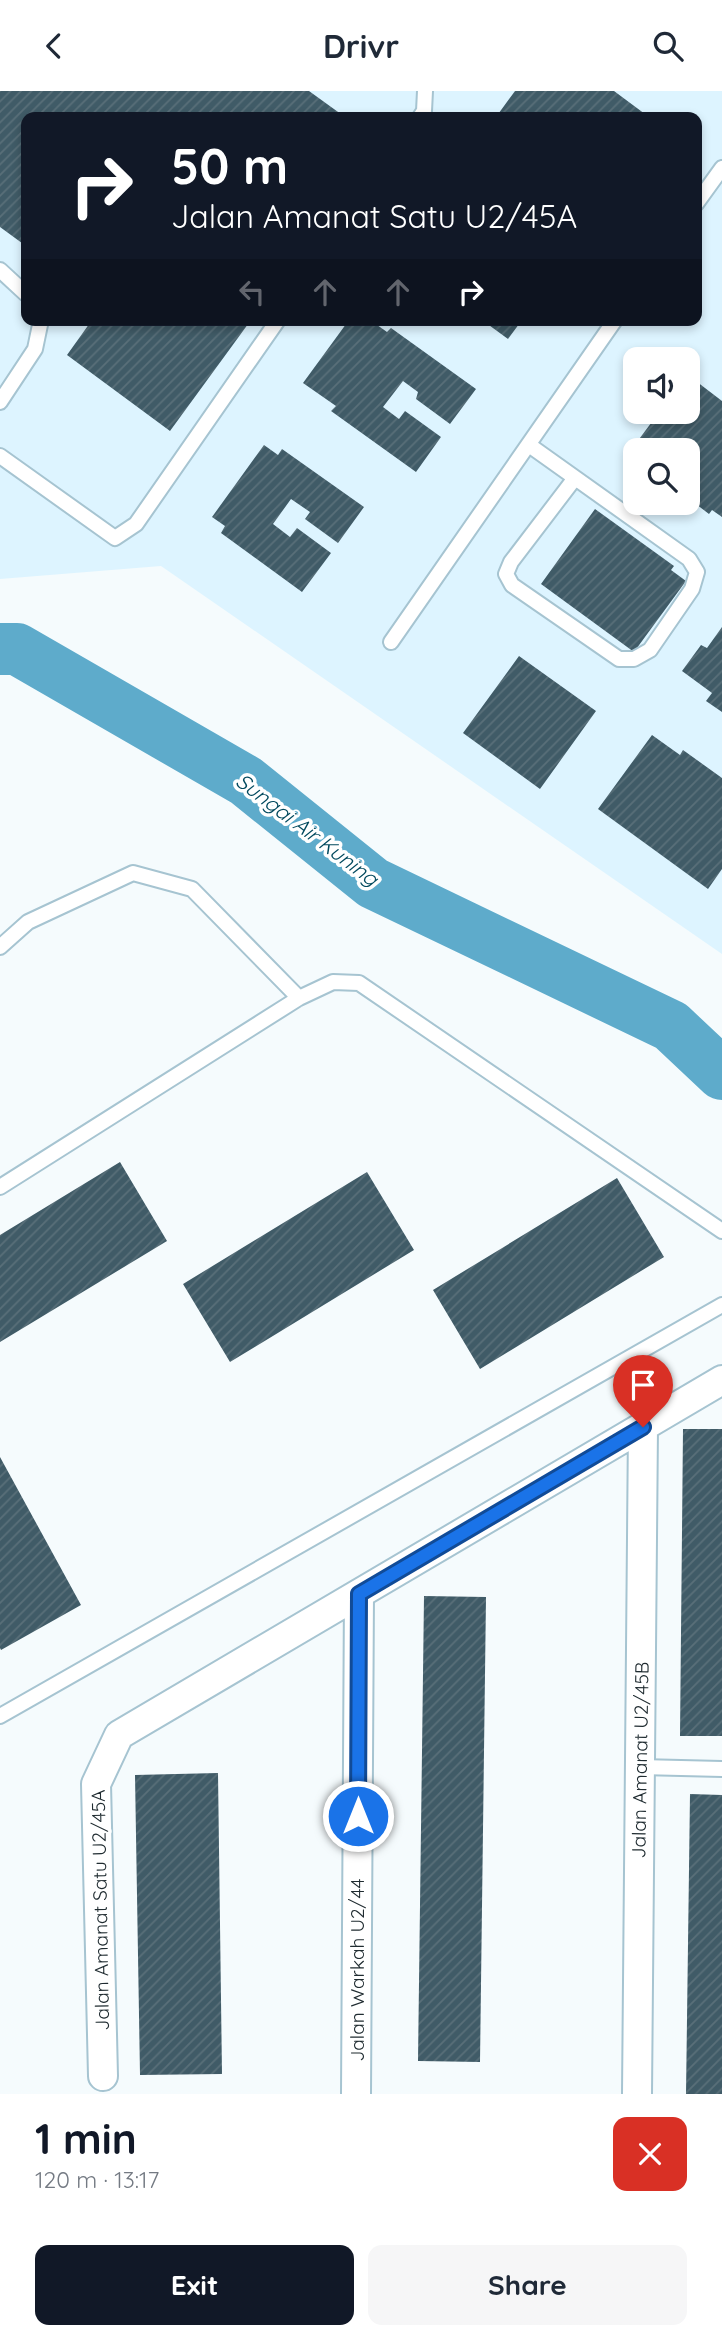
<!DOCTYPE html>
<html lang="en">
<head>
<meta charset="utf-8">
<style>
  :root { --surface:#fff; --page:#f6f6f7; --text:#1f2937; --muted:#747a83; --accent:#111827 }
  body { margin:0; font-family:Quicksand,sans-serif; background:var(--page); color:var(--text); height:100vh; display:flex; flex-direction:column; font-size:26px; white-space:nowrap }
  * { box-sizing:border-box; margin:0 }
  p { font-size:23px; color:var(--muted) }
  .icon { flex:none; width:38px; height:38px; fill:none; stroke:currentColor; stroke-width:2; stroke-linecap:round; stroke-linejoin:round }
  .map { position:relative; height:2003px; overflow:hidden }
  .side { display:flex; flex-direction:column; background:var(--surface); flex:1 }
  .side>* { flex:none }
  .banner { position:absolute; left:21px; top:21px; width:681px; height:214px; border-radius:14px; box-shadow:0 4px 10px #0003; background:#111827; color:#fff; overflow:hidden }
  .tools { position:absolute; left:623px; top:256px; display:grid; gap:14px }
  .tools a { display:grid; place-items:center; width:77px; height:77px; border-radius:14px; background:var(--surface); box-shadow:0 4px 10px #0003; font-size:35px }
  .pin { position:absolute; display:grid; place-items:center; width:60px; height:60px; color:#fff; margin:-72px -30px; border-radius:50% 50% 50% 0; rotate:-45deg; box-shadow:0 0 7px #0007 }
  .pin .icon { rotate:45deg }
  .me { position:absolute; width:77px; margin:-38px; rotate:0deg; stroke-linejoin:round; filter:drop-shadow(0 0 5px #0008) }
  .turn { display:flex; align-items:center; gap:24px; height:147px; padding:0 35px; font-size:32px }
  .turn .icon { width:91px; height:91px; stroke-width:2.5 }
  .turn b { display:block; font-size:49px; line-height:60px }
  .lanes { display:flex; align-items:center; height:66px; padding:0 35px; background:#0003; justify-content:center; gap:35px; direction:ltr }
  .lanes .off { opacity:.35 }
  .round { display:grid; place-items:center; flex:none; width:74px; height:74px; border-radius:14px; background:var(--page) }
  .overview { display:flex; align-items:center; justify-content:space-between; height:119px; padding:0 35px }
  h1 { font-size:42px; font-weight:700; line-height:52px; color:var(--accent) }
  .action { display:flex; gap:14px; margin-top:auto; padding:14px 35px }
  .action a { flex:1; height:80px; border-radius:14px; background:var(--accent); color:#fff; font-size:28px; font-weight:700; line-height:80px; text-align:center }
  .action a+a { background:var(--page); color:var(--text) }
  header { display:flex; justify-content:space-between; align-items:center; height:91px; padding:0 35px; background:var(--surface); font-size:32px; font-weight:700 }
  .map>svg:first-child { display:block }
  .built { fill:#ddf4ff; fill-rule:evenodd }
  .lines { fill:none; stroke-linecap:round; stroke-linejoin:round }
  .river { stroke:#5eabcb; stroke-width:52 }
  .building { fill:url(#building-hatch) }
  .service-casing { stroke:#a6c4d1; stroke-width:18 }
  .minor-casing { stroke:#a6c4d1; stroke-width:32 }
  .service { stroke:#fff; stroke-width:14 }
  .minor { stroke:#fff; stroke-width:28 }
  .route-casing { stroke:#114b97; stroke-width:18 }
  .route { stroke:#1a73e8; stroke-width:12 }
  .labels { text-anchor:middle; stroke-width:7; stroke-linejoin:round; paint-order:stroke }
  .street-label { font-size:19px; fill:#202c31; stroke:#fff }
  .water-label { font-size:21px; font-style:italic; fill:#02495e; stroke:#fff }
</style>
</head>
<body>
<header><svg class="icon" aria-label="back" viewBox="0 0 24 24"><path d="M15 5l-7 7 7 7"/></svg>Drivr<svg class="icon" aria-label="search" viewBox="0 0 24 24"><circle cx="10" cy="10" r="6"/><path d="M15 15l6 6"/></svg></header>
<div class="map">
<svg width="722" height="2003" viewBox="0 0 722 2003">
  <defs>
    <pattern id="building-hatch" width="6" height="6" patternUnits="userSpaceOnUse" patternTransform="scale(1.75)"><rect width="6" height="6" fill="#405b67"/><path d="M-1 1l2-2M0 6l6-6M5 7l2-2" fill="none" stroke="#596f79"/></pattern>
  </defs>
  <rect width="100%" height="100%" fill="#f5fbfd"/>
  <path class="built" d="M0 0H722V863L161 475 0 488ZM26 26H696V229H26ZM635 268H688V320H635ZM635 359H688V411H635Z"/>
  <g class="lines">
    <path class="river" d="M0 558H17L246 690 373 792 671 935 722 983"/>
  </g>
  <path class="building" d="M0 0H309L345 26H26V155L0 136Z
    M515 0H614L649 26H496Z
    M92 229H251L170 340 67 264Z
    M349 229H370L387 241 391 237 476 298 450 333 416 308 418 301 403 290 383 316 399 328 405 320 441 346 416 381 331 320 336 315 303 292Z
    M482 229H522L508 248Z
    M688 284 722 310V426L712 419 709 423 688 407V359H635V368L628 363 660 320H688Z
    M264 354 278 364 282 358 364 416 338 452 305 428 310 421 291 408 273 433 290 446 297 437 331 462 302 501 221 442 225 435 212 426Z
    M595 418 674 475 671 479 686 490 634 561 541 493Z
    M722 536V621L706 610 712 602 682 580 701 554 707 557Z
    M519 565 596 620 540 698 463 642Z
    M652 644 680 664 683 659 722 687V778L708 798 598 718Z
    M120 1071 167 1150 0 1251V1144Z
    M367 1081 414 1159 230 1271 183 1193Z
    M617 1087 664 1166 480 1278 433 1199Z
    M683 1338H722V1645H680Z
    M0 1366 81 1514 1 1559 0 1557Z
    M424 1505 486 1506 480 1971 418 1970Z
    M218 1682 222 1983 140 1984 135 1684Z
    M690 1703 722 1704V2003H686Z"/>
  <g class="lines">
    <g class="service-casing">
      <path id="service" d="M420 26 424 20 425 0
        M696 113 722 77
        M0 179 26 203
        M0 311 35 258 41 229
        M529 354 689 468 697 481 692 498 650 559 634 568H619L512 494 506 483 511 471 575 387
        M0 365 115 447 136 433 278 229
        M391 551 615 229
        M0 856 28 831 133 782 192 798 299 907
        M0 1096 299 907 333 891 359 892 722 1140
        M0 1625 722 1214
        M640 1676 722 1678"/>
    </g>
    <g class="minor-casing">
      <path id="minor" d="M103 1985 96 1693 119 1644 722 1289
        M356 2003 359 1503
        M637 2003 643 1336"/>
    </g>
    <use href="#service" class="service"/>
    <use href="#minor" class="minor"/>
  </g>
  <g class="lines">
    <g class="route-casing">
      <path id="route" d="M358 1725 359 1503 643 1336"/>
    </g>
    <use href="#route" class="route"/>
  </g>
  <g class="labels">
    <g class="street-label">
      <text transform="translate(640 1669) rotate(-89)" y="7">Jalan Amanat U2/45B</text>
      <text transform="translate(100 1819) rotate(-91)" y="7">Jalan Amanat Satu U2/45A</text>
      <text transform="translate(357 1879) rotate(-90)" y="7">Jalan Warkah U2/44</text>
    </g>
    <g class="water-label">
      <text transform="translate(307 739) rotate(37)" y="7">Sungai Air Kuning</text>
    </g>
  </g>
</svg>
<div class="tools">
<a><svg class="icon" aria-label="sound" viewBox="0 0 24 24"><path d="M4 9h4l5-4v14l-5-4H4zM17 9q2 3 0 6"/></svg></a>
<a><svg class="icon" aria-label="search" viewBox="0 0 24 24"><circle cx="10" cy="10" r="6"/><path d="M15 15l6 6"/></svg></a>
</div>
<div class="pin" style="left:643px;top:1336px;background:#d93025"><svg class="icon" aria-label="arrive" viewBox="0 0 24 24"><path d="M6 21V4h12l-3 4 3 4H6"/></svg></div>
<svg class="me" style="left:358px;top:1725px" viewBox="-20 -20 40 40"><circle r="17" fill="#1a73e8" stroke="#fff" stroke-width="3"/><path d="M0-11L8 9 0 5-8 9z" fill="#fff"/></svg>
<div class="banner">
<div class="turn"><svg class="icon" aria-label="right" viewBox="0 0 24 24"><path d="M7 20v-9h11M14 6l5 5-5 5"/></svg><div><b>50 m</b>Jalan Amanat Satu U2/45A</div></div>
<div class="lanes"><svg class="icon off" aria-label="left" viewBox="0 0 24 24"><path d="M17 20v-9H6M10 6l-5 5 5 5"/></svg><svg class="icon off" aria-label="ahead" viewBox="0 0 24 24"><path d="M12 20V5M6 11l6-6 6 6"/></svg><svg class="icon off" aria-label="ahead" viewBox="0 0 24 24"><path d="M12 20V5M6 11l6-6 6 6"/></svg><svg class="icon" aria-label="right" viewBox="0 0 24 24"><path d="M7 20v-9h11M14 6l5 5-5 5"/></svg></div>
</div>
</div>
<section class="side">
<div class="overview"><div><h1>1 min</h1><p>120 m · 13:17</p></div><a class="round" style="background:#d93025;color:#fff"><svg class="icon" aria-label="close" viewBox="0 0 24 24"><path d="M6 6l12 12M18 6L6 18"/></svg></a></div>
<div class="action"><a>Exit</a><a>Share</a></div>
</section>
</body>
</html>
